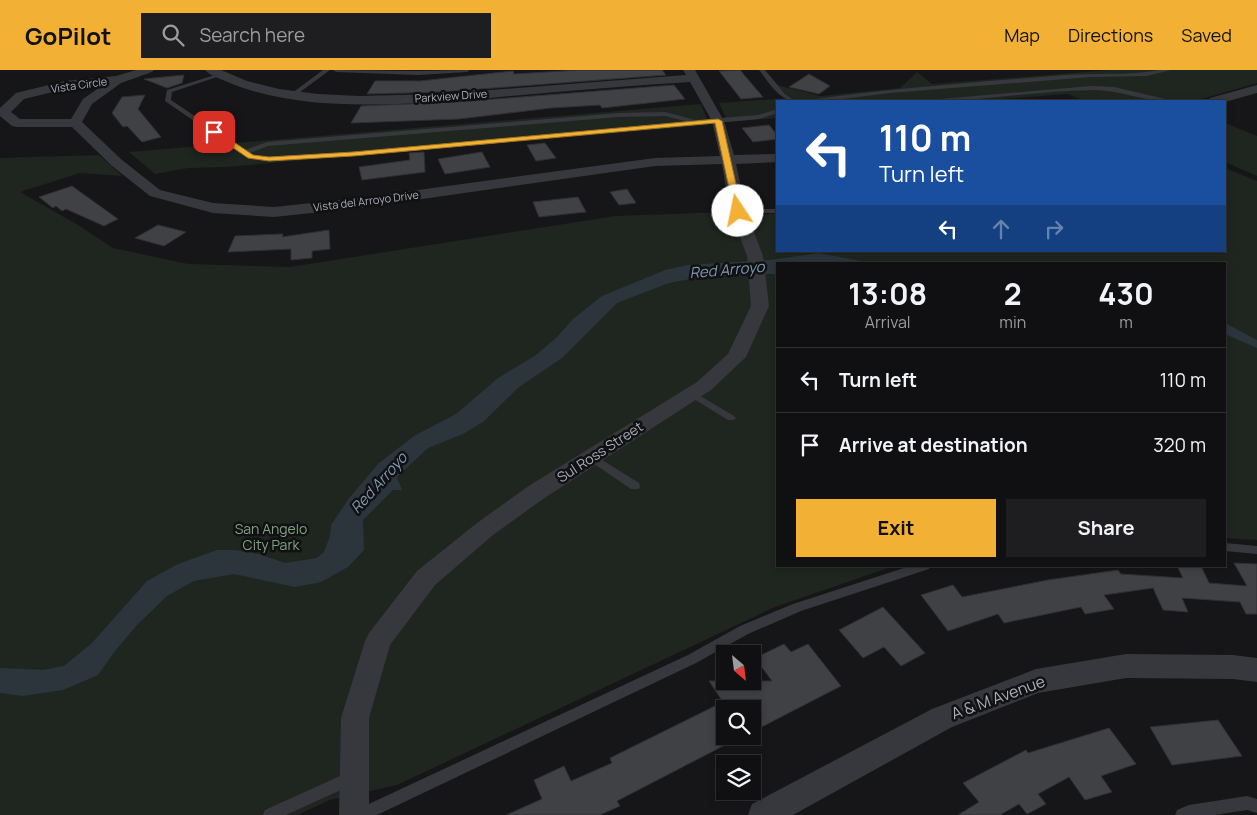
<!DOCTYPE html>
<html lang="en">
<head>
<meta charset="utf-8">
<style>
  :root { --surface:#101012; --page:#1e1e20; --text:#f1f3f6; --muted:#9c9d9f; --line:#303032; --accent:#f2b134 }
  body { margin:0; font-family:Manrope,sans-serif; background:var(--page); color:var(--text); height:100vh; display:flex; flex-direction:column; font-size:19px; white-space:nowrap }
  * { box-sizing:border-box; margin:0 }
  p { font-size:16px; color:var(--muted) }
  .icon { flex:none; width:28px; height:28px; fill:none; stroke:currentColor; stroke-width:2; stroke-linecap:round; stroke-linejoin:round }
  .map { position:relative; flex:1; overflow:hidden }
  .side { position:absolute; left:776px; top:192px; width:450px; height:305px; display:flex; flex-direction:column; background:var(--surface); border-radius:0px; box-shadow:0 2px 8px #0003,0 0 0 1px var(--line) }
  .side>* { flex:none }
  .banner { position:absolute; left:776px; top:30px; width:450px; height:152px; border-radius:0px; box-shadow:0 2px 8px #0003,0 0 0 1px var(--line); background:#1a4fa0; color:#fff; overflow:hidden }
  .needle { width:32px; rotate:152deg }
  .fabs { position:absolute; left:716px; top:575px; display:grid; gap:10px }
  .fabs a { display:grid; place-items:center; width:45px; height:45px; border-radius:0px; background:var(--surface); box-shadow:0 2px 8px #0003,0 0 0 1px var(--line); font-size:25px }
  .pin { position:absolute; display:grid; place-items:center; width:42px; height:42px; color:#fff; margin:-21px; border-radius:10px; box-shadow:0 2px 8px #0006 }
  .me { position:absolute; width:55px; margin:-28px; rotate:349deg; stroke-linejoin:round; filter:drop-shadow(0 0 4px #0008) }
  .turn { display:flex; align-items:center; gap:18px; height:105px; padding:0 20px; font-size:22px }
  .turn .icon { width:65px; height:65px; stroke-width:2.5 }
  .turn b { display:block; font-size:35px; line-height:42px }
  .lanes { display:flex; align-items:center; height:48px; padding:0 20px; background:#0003; justify-content:center; gap:25px; direction:ltr }
  .lanes .off { opacity:.35 }
  .eta { display:flex; justify-content:space-evenly; align-items:center; height:85px; text-align:center }
  .eta b { font-size:30px; font-weight:700; line-height:35px }
  .action { display:flex; gap:10px; margin-top:auto; padding:10px 20px }
  .action a { flex:1; height:58px; border-radius:0px; background:var(--accent); color:#111; font-size:20px; font-weight:700; line-height:58px; text-align:center }
  .action a+a { background:var(--page); color:var(--text) }
  ul { padding:0; list-style:none }
  li { display:flex; align-items:center; gap:15px; height:65px; padding:0 20px; border-top:1px solid var(--line) }
  li div { flex:1 }
  li b { display:block; font-size:19px }
  li em { font-style:normal }
  header { display:flex; align-items:center; gap:30px; box-sizing:border-box; height:70px; padding:0 25px; background:var(--accent); color:#111 }
  header strong { font-size:24px }
  nav { display:flex; gap:28px; margin-inline-start:auto; font-size:18px }
  .search { width:350px; height:45px; background:var(--page); display:flex; align-items:center; gap:12px; box-sizing:border-box; padding:0 18px; border-radius:0px; color:var(--muted); font-size:19px }
  .map>svg:first-child { display:block }
  .green { fill:#1e261f }
  .water { fill:#2c353c }
  .building { fill:#404145; stroke:#303034 }
  .lines { fill:none; stroke-linecap:round; stroke-linejoin:round }
  .lane { fill:#37383d; fill-rule:evenodd }
  .street { fill:#37383d; fill-rule:evenodd }
  .route { fill:#f2b134; stroke:#9d7322 }
  .labels { text-anchor:middle; stroke-width:5; stroke-linejoin:round; paint-order:stroke }
  .far-street-label { font-size:11px; fill:#a8adb8; stroke:#111113 }
  .street-label { font-size:14px; fill:#a8adb8; stroke:#111113 }
  .park-label { font-size:14px; fill:#7fa381; stroke:#111113 }
  .water-label { font-size:15px; font-style:italic; fill:#7f9bb3; stroke:#111113 }
  .near-street-label { font-size:16px; fill:#a8adb8; stroke:#111113 }
</style>
</head>
<body>
<header>
<strong>GoPilot</strong>
<div class="search"><svg class="icon" aria-label="search" viewBox="0 0 24 24"><circle cx="10" cy="10" r="6"/><path d="M15 15l6 6"/></svg>Search here</div>
<nav><a>Map</a><a>Directions</a><a>Saved</a></nav>
</header>
<div class="map">
<svg width="1257" height="745" viewBox="0 0 1257 745">
  <rect width="100%" height="100%" fill="#161618"/>
  <path class="green" d="M1110 0H1257V13L1195 31H1085L1067 24 977 31H778L777 48 728 52 719 33 789 28 777 15 820 26 900 18 917 2 932 14Z
    M701 34 709 55 226 97 188 98 155 104 129 82Z
    M1225 53 1257 66V106L1225 92Z
    M99 85 122 106 80 103 20 122 78 155 113 178 188 194 290 197 615 146 727 142 755 146 777 143 778 181H1225V98L1257 111V470L1225 468V194H778V496H894L775 537 397 715 330 730 297 745H0V88Z"/>
  <path class="water" d="M819 183 877 194H778L777 205 771 204 701 207 669 213 617 233 562 288 519 317 483 352 463 364 428 378 397 407 402 420H393L363 450 364 480 348 497 321 512 295 517 234 504 194 511 167 526 137 555 115 581 98 605 63 620 23 626 0 623V598L43 600 64 596 92 573 147 511 178 494 217 480H235L259 484 285 493 317 488 324 482 330 466 331 455 350 427 379 393 414 366 456 344 498 308 536 285 557 267 573 249 602 226 665 200 688 195 770 190Z
    M1225 253 1257 270V278L1225 264Z"/>
  <path class="building" d="M579 0H662L666 5 440 22 367 24 375 11H420L513 1 514 4Z
    M740 0 763 27 741 29 719 1Z
    M809 4 830 16 819 24 789 17Z
    M184 5 182 13 167 18 144 9Z
    M674 15 685 29 602 38 600 35 551 38 459 49 351 53 361 36 457 32Z
    M145 25 138 39 161 67 142 72 127 56 123 57 112 43 122 27Z
    M769 55 778 66V69L753 72 742 58Z
    M545 73 556 88 536 91 527 75Z
    M424 82 425 102 362 110 359 97 410 90 409 83Z
    M482 82 490 97 445 104 438 89Z
    M72 116 118 149 104 156 66 139 62 141 56 136 53 138 39 127Z
    M627 119 636 133 619 135 610 122Z
    M578 127 586 142 539 147 533 132Z
    M158 155 186 162 164 176 135 168Z
    M329 160 330 179 312 181V188L291 190V179L228 182 235 166 283 164 282 167Z
    M1234 493 1257 494V544H1246L1240 532 1182 528 1188 542 1163 540 1153 518 1104 525 1114 539 1085 544 1081 537 1004 553 998 544 948 561 921 525 953 515 962 527 1048 510 1118 500 1121 504 1183 508 1177 496H1201L1209 513 1247 516Z
    M883 537 925 583 901 596 884 577 863 588 839 560Z
    M784 574 791 582 808 574 841 616 752 662V639H728L725 635V675L617 731 620 736 600 745H506L542 729 534 710 564 696 571 711 612 693 610 688 723 632 709 611H772L755 588Z
    M1218 650 1242 686 1172 695 1150 657Z
    M1109 658 1136 694 1101 706 1112 722 1085 730 1069 707 1038 724 1046 734 1027 744 1019 734 1000 745H958L979 732 963 713 1026 680 1028 683Z"/>
  <g class="lines">
    <path class="lane" d="M323 0H330L296 25H292V23Z
      M333 0 418 1 470 0 467 2 418 5 336 2Z
      M759 0H765L785 24 795 31C779 31 768 11 759 0Z
      M1159 0H1171L1147 6 1091 7 890 23 826 31H812L815 29C898 18 981 12 1065 5 1096 3 1129 6 1159 0Z
      M218 4 223 5 172 22 171 30 245 80 267 72 619 43 665 42 695 50 758 45 778 39V43L759 49 353 86 269 91 251 89 242 84 165 31 167 20ZM665 46 685 51C562 63 440 77 317 84 301 85 262 92 250 83L268 76 619 47Z
      M1091 16 1114 17 1174 31C1147 33 1119 19 1091 20 1048 21 1001 27 957 31H937L940 29Z
      M735 139H778V143H738L734 141Z
      M692 321 734 346 736 348 734 350H728L689 326 687 324Z
      M591 383 639 413 640 416 639 419H631L587 389 586 387Z
      M1225 473 1257 476V484L1225 481Z
      M910 496H931L929 499 801 541 748 564 696 593 377 745H354L356 740 688 585 740 556 793 534Z
      M351 701 356 703 358 708 356 713 286 745H263L265 740Z
      M1247 726 1257 729V743L1247 740 1215 745H1175L1177 740 1189 735Z"/>
    <path class="street" d="M136 0H154L152 2 121 13 92 34 82 52 122 90 160 120 213 133 274 137 359 128 655 88 720 86 712 51 690 12C623 16 556 22 489 28 406 34 303 45 225 11 218 8 210 5 205 0H221L247 11 279 19 318 24 359 26 440 24 686 5 683 0H695L724 51 734 85 778 84V92L736 94 746 141 763 186 769 236 746 287 711 320 543 429 493 465 435 515 390 575 369 648V745H339L341 648 365 571 369 563 417 501 477 453 527 417 697 312 728 284 751 236 747 186 730 141 722 94 655 96 359 138 274 147 213 143 150 126 112 96 72 57H17L12 56 0 46V38L16 23 65 11 116 6ZM103 15 83 29 71 49H20L11 42 24 29 65 19Z
      M1257 15V23L1225 32 1208 31 1210 28Z
      M1126 584 1233 585 1257 588V612L1233 609 1126 608 1038 623 952 657 793 745H748L752 734 932 639 1036 599Z"/>
  </g>
  <path class="route" d="M718 49 722 51 742 141 738 143 734 141 715 53 353 86 269 91 248 88 210 62 216 60 253 85 269 87 353 82Z"/>
  <g class="labels">
    <g class="far-street-label">
      <text transform="translate(79 15) rotate(-8)" y="4">Vista Circle</text>
      <text transform="translate(451 26) rotate(-4)" y="4">Parkview Drive</text>
      <text transform="translate(366 131) rotate(-7)" y="4">Vista del Arroyo Drive</text>
    </g>
    <g class="street-label">
      <text transform="translate(600 382) rotate(-33)" y="5">Sul Ross Street</text>
    </g>
    <g class="park-label">
      <text x="271" y="464">San Angelo<tspan x="271" dy="16">City Park</tspan></text>
    </g>
    <g class="water-label">
      <text transform="translate(727 200) rotate(-5)" y="5">Red Arroyo</text>
      <text transform="translate(379 413) rotate(-48)" y="5">Red Arroyo</text>
    </g>
    <g class="near-street-label">
      <text transform="translate(998 627) rotate(-20)" y="6">A &amp; M Avenue</text>
    </g>
  </g>
</svg>
<div class="fabs">
<a><svg class="needle" viewBox="-14 -14 28 28"><path d="M0-13l5 13h-10z" fill="#e53935"/><path d="M0 13l5-13h-10z" fill="#9c9d9f"/></svg></a>
<a><svg class="icon" aria-label="search" viewBox="0 0 24 24"><circle cx="10" cy="10" r="6"/><path d="M15 15l6 6"/></svg></a>
<a><svg class="icon" aria-label="layers" viewBox="0 0 24 24"><path d="M12 4l9 5-9 5-9-5zM3 14l9 5 9-5"/></svg></a>
</div>
<div class="pin" style="left:214px;top:62px;background:#d93025"><svg class="icon" aria-label="arrive" viewBox="0 0 24 24"><path d="M6 21V4h12l-3 4 3 4H6"/></svg></div>
<svg class="me" style="left:738px;top:141px" viewBox="-20 -20 40 40"><circle r="19" fill="#fff"/><path d="M0-13L10 11 0 6-10 11z" fill="#f2b134"/></svg>
<div class="banner">
<div class="turn"><svg class="icon" aria-label="left" viewBox="0 0 24 24"><path d="M17 20v-9H6M10 6l-5 5 5 5"/></svg><div><b>110 m</b>Turn left</div></div>
<div class="lanes"><svg class="icon" aria-label="left" viewBox="0 0 24 24"><path d="M17 20v-9H6M10 6l-5 5 5 5"/></svg><svg class="icon off" aria-label="ahead" viewBox="0 0 24 24"><path d="M12 20V5M6 11l6-6 6 6"/></svg><svg class="icon off" aria-label="right" viewBox="0 0 24 24"><path d="M7 20v-9h11M14 6l5 5-5 5"/></svg></div>
</div>
<section class="side">
<div class="eta">
<div><b>13:08</b><p>Arrival</p></div>
<div><b>2</b><p>min</p></div>
<div><b>430</b><p>m</p></div>
</div>
<ul>
<li><svg class="icon" aria-label="left" viewBox="0 0 24 24"><path d="M17 20v-9H6M10 6l-5 5 5 5"/></svg><div><b>Turn left</b></div><em>110 m</em></li>
<li><svg class="icon" aria-label="arrive" viewBox="0 0 24 24"><path d="M6 21V4h12l-3 4 3 4H6"/></svg><div><b>Arrive at destination</b></div><em>320 m</em></li>
</ul>
<div class="action"><a>Exit</a><a>Share</a></div>
</section>
</div>
</body>
</html>
